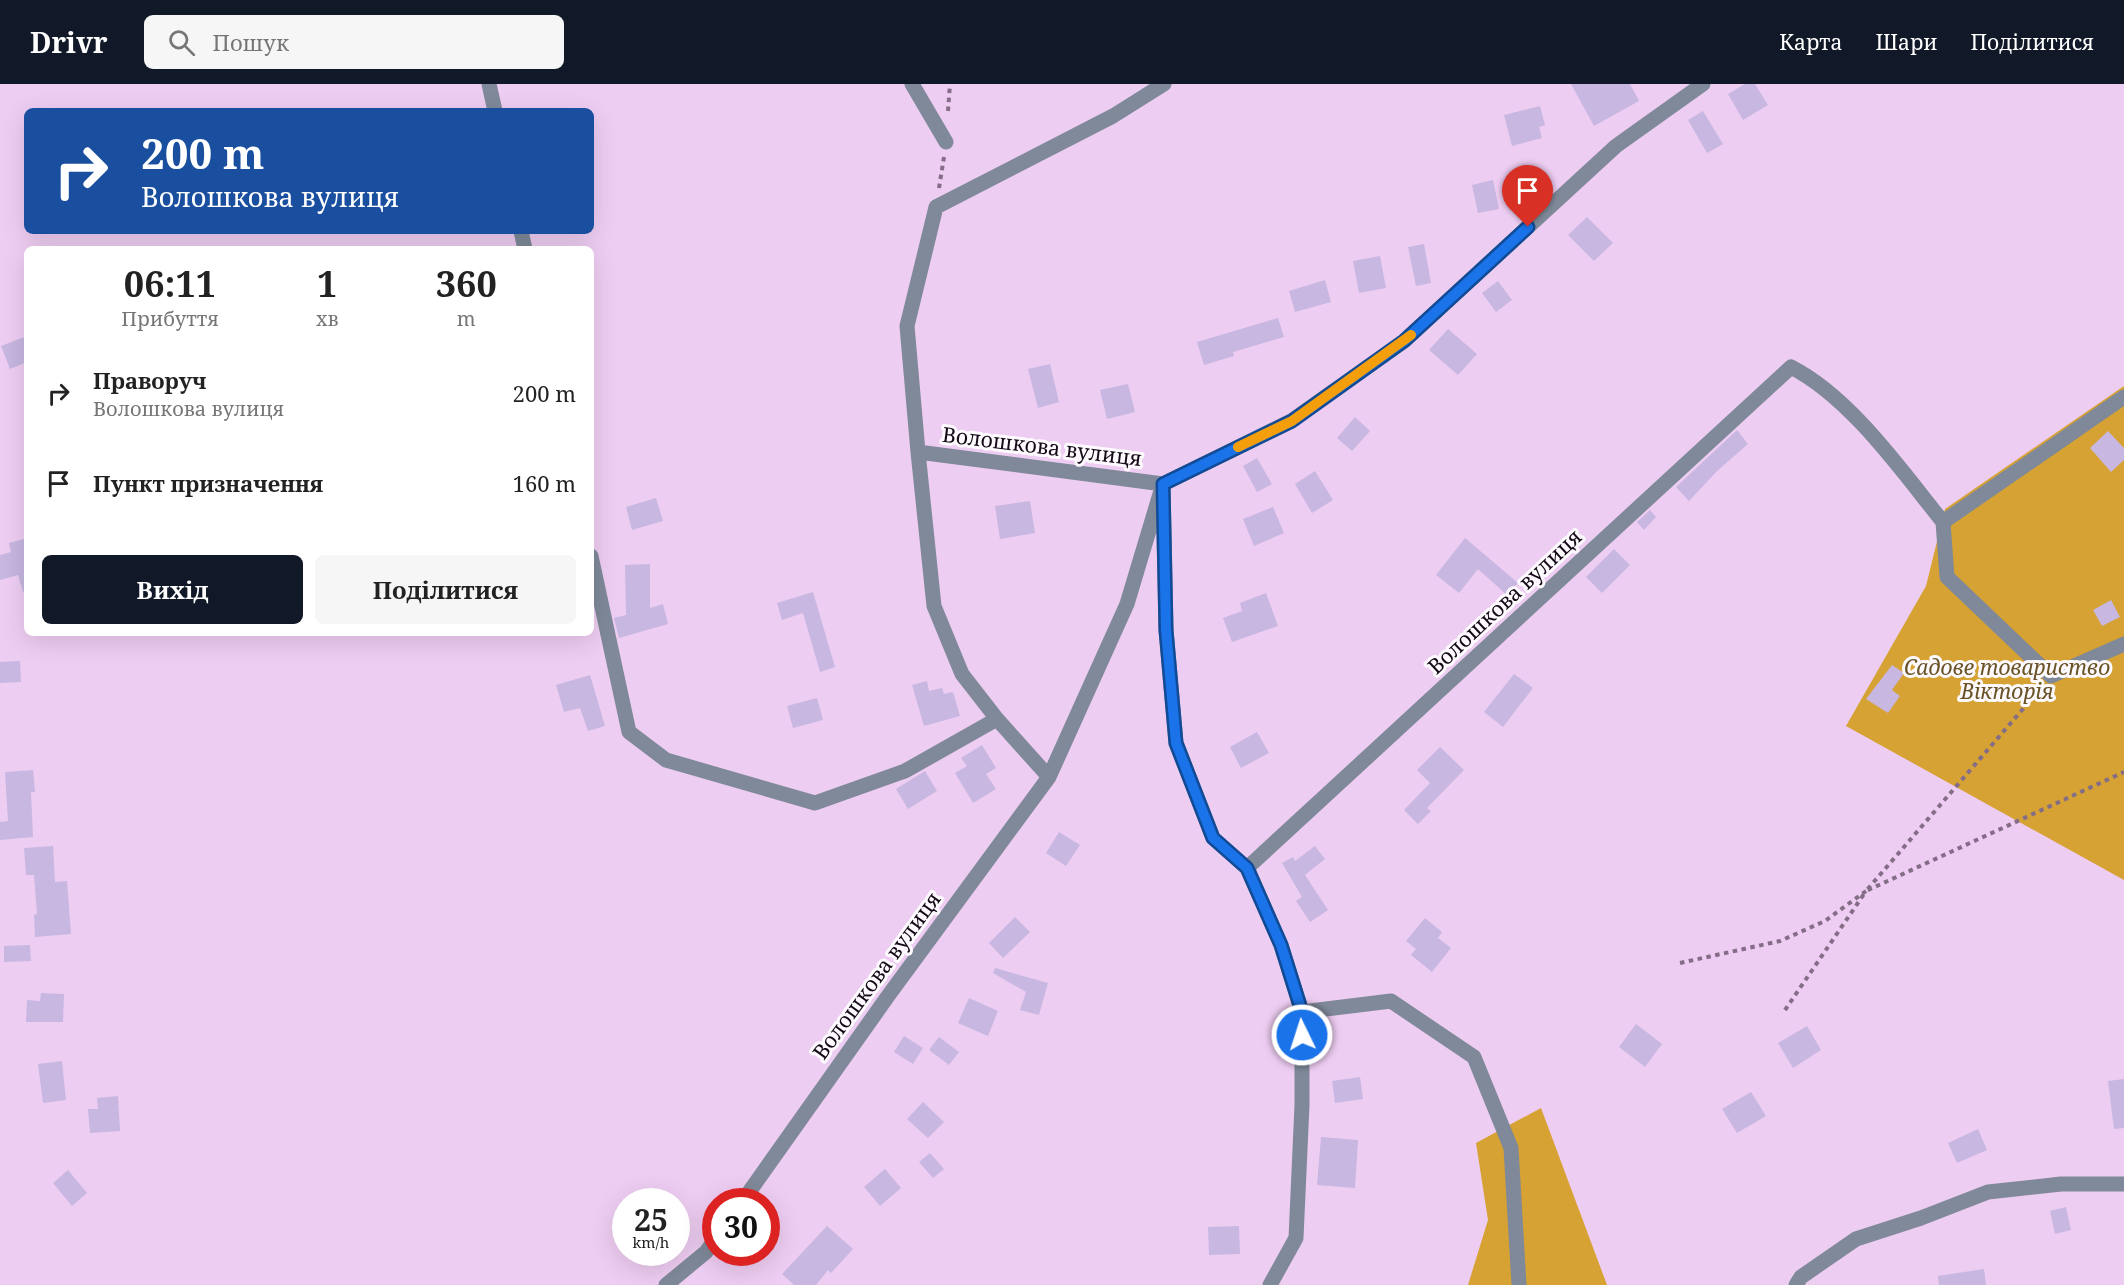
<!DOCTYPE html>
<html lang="uk">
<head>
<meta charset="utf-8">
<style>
  :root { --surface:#fff; --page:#f6f6f6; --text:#222; --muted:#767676; --accent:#111827 }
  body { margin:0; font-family:"Noto Serif",serif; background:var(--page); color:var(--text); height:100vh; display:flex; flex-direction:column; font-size:22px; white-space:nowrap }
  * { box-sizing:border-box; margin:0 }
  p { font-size:20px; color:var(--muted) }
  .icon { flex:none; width:33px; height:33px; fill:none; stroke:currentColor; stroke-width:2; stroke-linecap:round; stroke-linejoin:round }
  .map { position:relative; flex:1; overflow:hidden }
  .drawer { position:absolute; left:24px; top:162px; width:570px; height:390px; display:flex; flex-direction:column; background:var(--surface); border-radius:9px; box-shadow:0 6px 24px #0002 }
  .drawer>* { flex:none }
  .top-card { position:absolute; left:24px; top:24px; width:570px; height:126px; border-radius:9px; box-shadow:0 6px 24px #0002; background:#1a4fa0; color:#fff; overflow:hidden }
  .speed { position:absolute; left:612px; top:1104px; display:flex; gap:12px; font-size:30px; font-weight:700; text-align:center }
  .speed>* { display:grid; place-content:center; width:78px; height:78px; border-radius:50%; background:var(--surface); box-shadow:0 6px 24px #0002; line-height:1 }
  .speed small { font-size:15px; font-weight:400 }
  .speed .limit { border:9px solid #d22; background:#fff; color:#111 }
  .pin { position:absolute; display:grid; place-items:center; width:51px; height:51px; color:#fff; margin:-62px -26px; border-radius:50% 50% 50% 0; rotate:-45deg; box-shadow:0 0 6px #0007 }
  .pin .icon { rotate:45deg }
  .me { position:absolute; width:66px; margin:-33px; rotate:356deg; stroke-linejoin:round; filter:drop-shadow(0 0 4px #0008) }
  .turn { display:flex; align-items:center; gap:21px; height:126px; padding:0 18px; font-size:27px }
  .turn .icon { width:78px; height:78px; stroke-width:2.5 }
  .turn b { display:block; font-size:42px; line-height:51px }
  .eta { display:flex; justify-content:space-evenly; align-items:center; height:102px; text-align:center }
  .eta b { font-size:36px; font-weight:700; line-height:42px }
  .primary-button { display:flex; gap:12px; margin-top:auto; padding:12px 18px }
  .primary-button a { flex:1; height:69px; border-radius:9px; background:var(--accent); color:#fff; font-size:24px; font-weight:700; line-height:69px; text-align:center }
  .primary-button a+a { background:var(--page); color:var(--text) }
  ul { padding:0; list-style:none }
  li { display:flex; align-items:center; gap:18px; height:90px; padding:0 18px }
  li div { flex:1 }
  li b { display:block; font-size:22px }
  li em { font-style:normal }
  header { display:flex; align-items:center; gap:36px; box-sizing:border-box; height:84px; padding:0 30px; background:var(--accent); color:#fff }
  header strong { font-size:28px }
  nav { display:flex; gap:33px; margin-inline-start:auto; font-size:21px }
  .search { width:420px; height:54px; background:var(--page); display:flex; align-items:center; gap:15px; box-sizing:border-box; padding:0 21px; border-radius:9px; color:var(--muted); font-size:22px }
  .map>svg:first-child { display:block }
  .green { fill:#d6a233 }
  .building { fill:#c7b7e1 }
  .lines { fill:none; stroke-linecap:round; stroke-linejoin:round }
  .path { stroke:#846d87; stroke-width:4; stroke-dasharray:4.5 4.5; stroke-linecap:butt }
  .minor { stroke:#7f8999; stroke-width:15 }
  .route-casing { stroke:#114b97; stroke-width:15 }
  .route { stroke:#1a73e8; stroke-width:10 }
  .slow { stroke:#f59e0b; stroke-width:10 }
  .labels { text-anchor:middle; stroke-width:6; stroke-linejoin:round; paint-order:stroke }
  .street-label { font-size:21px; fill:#140916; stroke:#fdfafe }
  .park-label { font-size:21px; font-style:italic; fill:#695225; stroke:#fdfafe }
</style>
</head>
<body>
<header>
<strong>Drivr</strong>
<div class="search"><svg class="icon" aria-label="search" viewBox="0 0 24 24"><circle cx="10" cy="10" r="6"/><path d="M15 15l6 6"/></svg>Пошук</div>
<nav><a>Карта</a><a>Шари</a><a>Поділитися</a></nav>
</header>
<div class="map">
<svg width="2124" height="1201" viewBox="0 0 2124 1201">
  <rect width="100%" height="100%" fill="#eecdf2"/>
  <path class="green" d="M2124 302V796L1846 642 1926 502 1945 425Z
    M1541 1024 1607 1201H1468L1488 1136 1476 1059Z"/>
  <path class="building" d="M1571 0H1630L1639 17 1594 42Z
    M1745 0H1755L1768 21 1743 36 1728 10Z
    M1540 22 1545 41 1539 43 1542 54 1512 62 1504 31Z
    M1703 27 1723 60 1707 69 1688 36Z
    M1493 96 1499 125 1478 129 1472 101Z
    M1587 133 1613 159 1594 177 1568 151Z
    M1424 160 1431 199 1416 202 1408 163Z
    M1380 172 1386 204 1359 209 1353 177Z
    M1325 196 1331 218 1295 228 1289 207Z
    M1498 197 1512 216 1496 228 1482 209Z
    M1278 234 1284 253 1233 268 1234 272 1204 281 1197 258Z
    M1448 245 1477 270 1458 291 1429 266Z
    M27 252V278L10 285 1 262Z
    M1050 280 1059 318 1038 324 1028 285Z
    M1128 300 1135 328 1107 335 1100 306Z
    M1355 333 1370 347 1352 367 1337 354Z
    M1737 346 1748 360 1717 387 1689 417 1676 403Z
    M2108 347 2124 364V376L2111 388 2090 364Z
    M1257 374 1272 400 1257 408 1243 382Z
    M1315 387 1333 416 1312 429 1295 400Z
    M656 414 663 437 632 446 626 423Z
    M1030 417 1035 449 1000 455 995 422Z
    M1273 423 1284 449 1254 462 1243 435Z
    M1650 426 1656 433 1644 446 1637 438Z
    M27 454V508H23L18 491 0 496V471L11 468 9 459Z
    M1465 454 1518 499 1507 511 1478 485 1459 509 1436 491Z
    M1614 465 1630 481 1602 509 1586 493Z
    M650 480V524L663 520 668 540 619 554 614 534 626 531 625 481Z
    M813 508 835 583 820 588 803 529 782 536 777 519Z
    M1266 509 1278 542 1232 558 1223 534 1242 527 1240 519Z
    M2111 516 2120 533 2102 542 2093 526Z
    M20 577 21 598 0 599V578Z
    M1892 581 1904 589 1892 606 1900 612 1888 629 1866 615Z
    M1514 590 1533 604 1503 643 1484 628Z
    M590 591 605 642 588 647 580 624 564 628 556 601Z
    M927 597 929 607 942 604 944 610 953 608 960 632 924 642 912 601Z
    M817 614 823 636 793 644 787 622Z
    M1257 648 1269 669 1241 684 1230 663Z
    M982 661 996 684 986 690 996 705 973 719 955 689 967 682 961 674Z
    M1440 663 1464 686 1427 724 1431 727 1418 740 1404 726 1430 699 1417 686Z
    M33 686 35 708H31L33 753 0 756V738L8 737 5 688Z
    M925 687 937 707 908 725 896 705Z
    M1059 748 1080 761 1066 782 1046 769Z
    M53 762 55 798 67 797 71 850 35 853 34 831 37 830 34 791H26L24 764Z
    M1315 762 1325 775 1305 791 1328 826 1310 838 1296 817 1302 813 1282 779 1293 773 1295 777Z
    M1015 833 1030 848 1003 874 989 859Z
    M1425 834 1442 848 1438 854 1451 864 1432 888 1411 871 1416 865 1406 857Z
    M30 861 31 877 4 878V862Z
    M995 884 1048 899 1039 931 1020 926 1026 908 993 889Z
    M41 909 64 910 63 938H26L27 916 40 917Z
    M969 914 998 927 988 952 958 939Z
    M1636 940 1662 960 1645 983 1619 963Z
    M1807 942 1821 966 1793 984 1778 959Z
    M904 952 923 964 913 980 894 968Z
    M939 953 959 968 949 981 929 966Z
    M62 977 66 1016 43 1019 38 980Z
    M1360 993 1363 1015 1335 1019 1332 997Z
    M2124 995V1044L2114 1045 2108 997Z
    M1751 1008 1766 1032 1737 1049 1722 1025Z
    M118 1012 120 1047 90 1049 88 1025H98L97 1014Z
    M923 1018 944 1038 928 1054 907 1035Z
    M1978 1045 1987 1066 1957 1079 1948 1059Z
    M1321 1053 1358 1056 1355 1104 1317 1101Z
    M930 1069 944 1085 933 1094 919 1078Z
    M885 1085 901 1104 880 1122 864 1103Z
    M68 1086 87 1109 72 1122 53 1099Z
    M2066 1123 2071 1146 2055 1150 2050 1127Z
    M827 1142 853 1165 831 1189 828 1186 816 1201H794L782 1190Z
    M1239 1142 1240 1170 1209 1171 1208 1143Z
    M1984 1185 1986 1201H1939L1938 1192Z"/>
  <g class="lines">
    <path class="path" d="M948 27 950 0
      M939 104 944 73
      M2041 604 1866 807 2124 688
      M1680 879 1780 857 1825 837 1866 807
      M1785 926 1864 810"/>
    <path class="minor" d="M489 0 495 27
      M912 0 946 58
      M521 147 525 165
      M918 368 907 242 936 123 1113 32 1164 0
      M1943 438 1947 493 2051 592 2124 560
      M591 472 629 648 666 676 815 719 905 687 997 635
      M1049 693 997 635 962 590 934 522 918 368 1163 400 1166 546 1176 659 1213 754 1247 784 1281 861 1302 928V1021L1296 1154 1270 1201
      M1247 784 1791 283C1850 313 1901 386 1943 438L2124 313
      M1302 928 1391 917 1474 973 1511 1064 1519 1201
      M742 1118 888 912 1049 693 1127 520 1163 400 1291 337 1404 257 1616 62 1703 0
      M666 1201 706 1168 716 1154
      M1796 1201 1801 1193 1856 1155 1921 1134 1988 1108 2061 1100H2124"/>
  </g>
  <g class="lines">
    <g class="route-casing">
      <path id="route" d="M1302 951V928L1281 861 1247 784 1213 754 1176 659 1166 546 1163 400 1292 337 1404 257 1528 143"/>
    </g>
    <use href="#route" class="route"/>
    <path class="slow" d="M1238 363 1292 337 1411 251"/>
  </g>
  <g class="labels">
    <g class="street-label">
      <text transform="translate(1042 363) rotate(7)" y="7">Волошкова вулиця</text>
      <text transform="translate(1505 518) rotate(-43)" y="7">Волошкова вулиця</text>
      <text transform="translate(877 892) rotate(-54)" y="7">Волошкова вулиця</text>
    </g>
    <g class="park-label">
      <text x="2007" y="591">Садове товариство<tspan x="2007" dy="24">Вікторія</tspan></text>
    </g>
  </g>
</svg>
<div class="speed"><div>25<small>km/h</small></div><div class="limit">30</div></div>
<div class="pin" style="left:1528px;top:143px;background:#d93025"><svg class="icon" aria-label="arrive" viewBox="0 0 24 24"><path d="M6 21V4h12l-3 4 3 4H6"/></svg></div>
<svg class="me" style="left:1302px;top:951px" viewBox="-20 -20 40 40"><circle r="17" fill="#1a73e8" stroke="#fff" stroke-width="3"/><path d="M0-11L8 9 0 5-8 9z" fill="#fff"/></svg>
<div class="top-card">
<div class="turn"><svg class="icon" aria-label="right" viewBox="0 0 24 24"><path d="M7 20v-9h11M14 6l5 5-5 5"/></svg><div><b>200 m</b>Волошкова вулиця</div></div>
</div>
<section class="drawer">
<div class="eta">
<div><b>06:11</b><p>Прибуття</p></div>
<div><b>1</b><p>хв</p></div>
<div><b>360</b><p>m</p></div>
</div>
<ul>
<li><svg class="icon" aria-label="right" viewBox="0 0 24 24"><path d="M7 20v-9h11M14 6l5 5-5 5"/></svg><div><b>Праворуч</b><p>Волошкова вулиця</p></div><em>200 m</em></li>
<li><svg class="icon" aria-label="arrive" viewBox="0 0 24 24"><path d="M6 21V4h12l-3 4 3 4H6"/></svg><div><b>Пункт призначення</b></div><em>160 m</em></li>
</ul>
<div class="primary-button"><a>Вихід</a><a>Поділитися</a></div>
</section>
</div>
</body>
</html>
